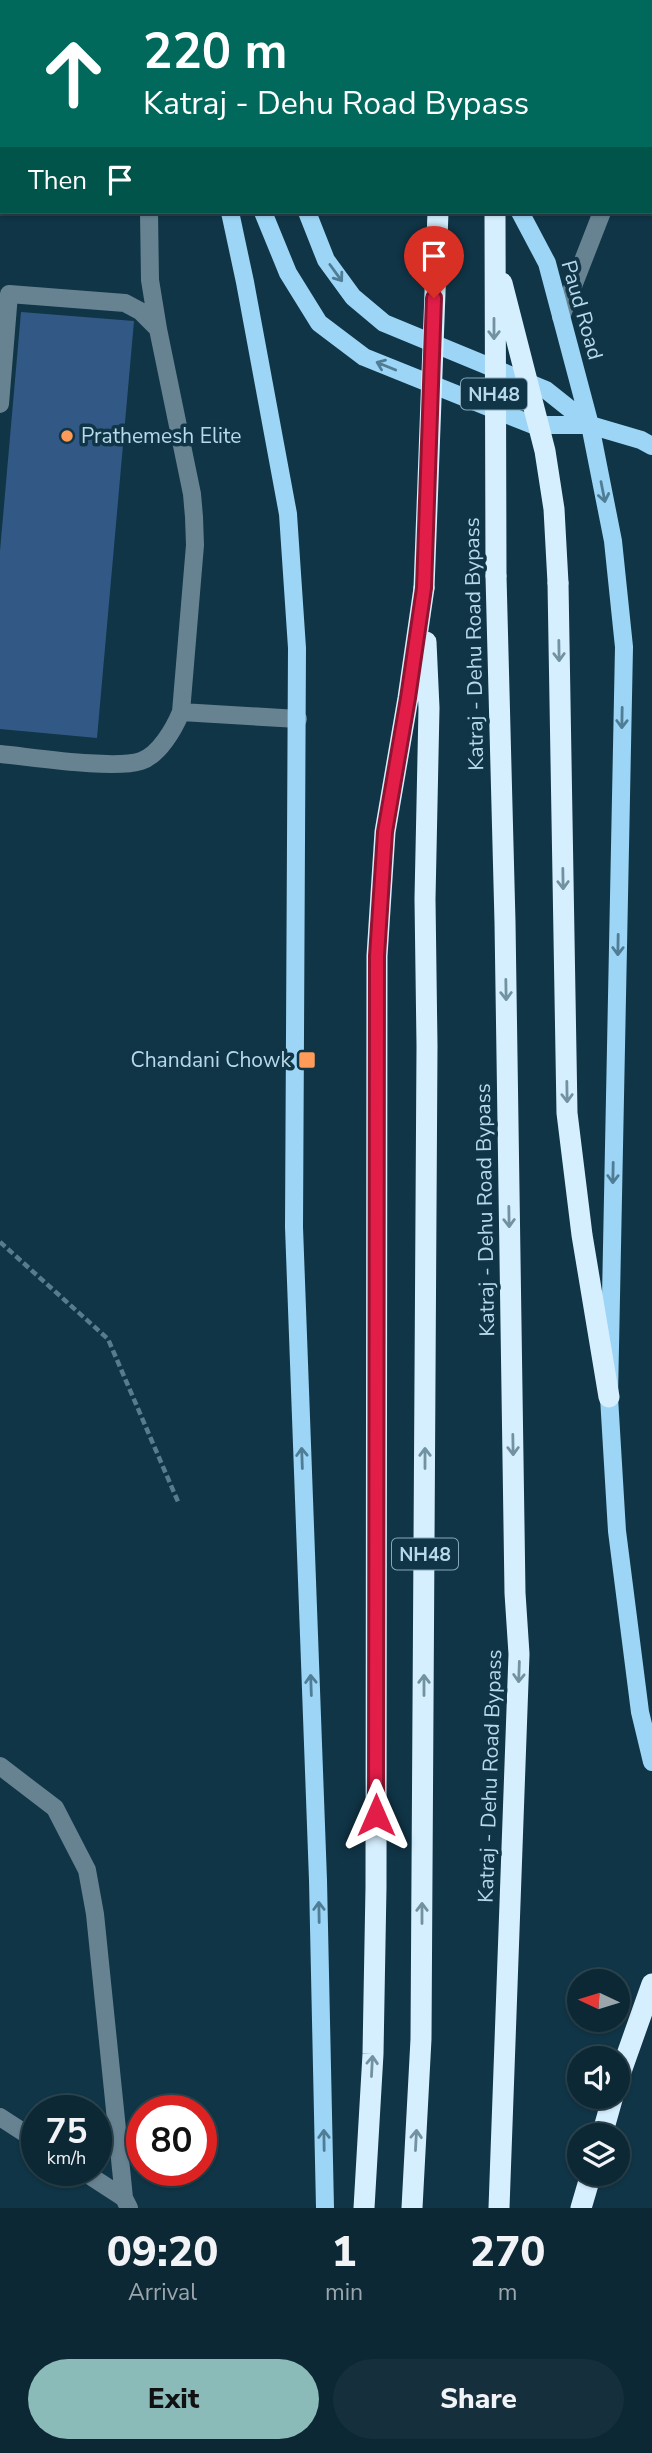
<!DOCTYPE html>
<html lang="en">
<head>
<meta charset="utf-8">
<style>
  :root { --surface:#0c2834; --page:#15303c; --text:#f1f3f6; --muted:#9aa6ac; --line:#2c444f; --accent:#8bbbb9 }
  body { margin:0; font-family:"Nunito Sans",sans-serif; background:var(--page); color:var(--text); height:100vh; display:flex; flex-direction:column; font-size:26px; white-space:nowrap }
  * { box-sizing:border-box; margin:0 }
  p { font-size:23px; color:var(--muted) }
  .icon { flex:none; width:38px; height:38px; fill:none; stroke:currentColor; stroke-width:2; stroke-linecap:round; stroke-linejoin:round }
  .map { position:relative; height:2208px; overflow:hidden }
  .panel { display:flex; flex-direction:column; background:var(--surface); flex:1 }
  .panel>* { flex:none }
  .guide { position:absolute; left:0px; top:0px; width:653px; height:214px; box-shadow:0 2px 5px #0004,0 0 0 2px var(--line); background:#00695c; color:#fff; overflow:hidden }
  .needle { width:46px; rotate:274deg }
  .tools { position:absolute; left:567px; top:1969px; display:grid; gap:14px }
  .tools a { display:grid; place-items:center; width:63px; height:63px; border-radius:50%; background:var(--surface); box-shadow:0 2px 5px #0004,0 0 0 2px var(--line); font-size:35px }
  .speed { position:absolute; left:21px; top:2095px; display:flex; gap:14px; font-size:35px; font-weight:700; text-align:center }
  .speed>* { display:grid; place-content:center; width:91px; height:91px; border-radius:50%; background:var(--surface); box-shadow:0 2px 5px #0004,0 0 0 2px var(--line); line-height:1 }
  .speed small { font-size:18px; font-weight:400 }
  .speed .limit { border:10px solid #d22; background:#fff; color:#111 }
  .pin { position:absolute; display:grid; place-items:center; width:60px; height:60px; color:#fff; margin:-72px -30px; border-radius:50% 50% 50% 0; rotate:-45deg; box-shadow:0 0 7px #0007 }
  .pin .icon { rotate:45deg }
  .me { position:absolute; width:77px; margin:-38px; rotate:0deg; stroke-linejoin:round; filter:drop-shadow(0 0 5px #0008) }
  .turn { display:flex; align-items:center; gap:24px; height:147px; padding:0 28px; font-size:32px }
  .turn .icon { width:91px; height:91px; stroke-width:2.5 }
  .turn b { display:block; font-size:49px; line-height:60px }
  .then { display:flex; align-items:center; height:66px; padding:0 28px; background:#0003; gap:14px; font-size:26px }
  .eta { display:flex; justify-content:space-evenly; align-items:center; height:119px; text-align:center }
  .eta b { font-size:42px; font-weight:800; line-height:49px }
  .primary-button { display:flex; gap:14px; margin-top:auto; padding:14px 28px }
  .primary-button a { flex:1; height:80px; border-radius:42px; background:var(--accent); color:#111; font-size:28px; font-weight:800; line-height:80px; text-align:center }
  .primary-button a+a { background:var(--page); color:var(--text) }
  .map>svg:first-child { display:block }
  .building { fill:#325986 }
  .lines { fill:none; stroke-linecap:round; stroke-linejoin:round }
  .path { stroke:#587b8d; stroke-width:4.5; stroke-dasharray:7 3.5; stroke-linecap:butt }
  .minor { stroke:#678392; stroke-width:18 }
  .major { stroke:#9cd5f5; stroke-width:18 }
  .highway { stroke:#d5efff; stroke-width:21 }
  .highway-bridge { stroke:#d5efff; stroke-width:21 }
  .oneway { stroke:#4f7d95 }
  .oneway2 { stroke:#7292a2 }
  .route-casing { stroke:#92132f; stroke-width:18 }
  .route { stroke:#e11d48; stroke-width:12 }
  .poi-dot { fill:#fe9b58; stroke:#103546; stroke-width:2.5 }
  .labels { text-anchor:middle; stroke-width:7; stroke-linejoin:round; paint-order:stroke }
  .shield { fill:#103546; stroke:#86a8ba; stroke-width:2 }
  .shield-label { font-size:19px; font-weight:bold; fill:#b8d9eb }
  .street-label { font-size:21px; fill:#b8d9eb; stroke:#103546 }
  .poi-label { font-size:21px; fill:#b8d9eb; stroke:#103546; text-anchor:start }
</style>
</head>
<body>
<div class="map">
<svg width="652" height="2208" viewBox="0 0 652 2208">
  <rect width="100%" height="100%" fill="#103546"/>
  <path class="building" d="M21 312 134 321 97 738 0 729V551Z"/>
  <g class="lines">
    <path class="path" d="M0 1242 108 1339 179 1504"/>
    <path class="minor" d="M34 2V0
      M625 2V0
      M0 186H2
      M149 212 150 280 158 329
      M561 317 602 212
      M0 404 9 294 125 303 140 311 158 329 192 494 194 517 195 545 181 712C174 729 159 755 141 761 114 770 32 757 0 754
      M181 712 298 719
      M0 1766 55 1808 87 1870 95 1914 124 2198 129 2208
      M0 2117 37 2141
      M81 2170 124 2198"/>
    <path class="major" d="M193 0 194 2
      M212 0 213 2
      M259 0V2
      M379 0 380 2
      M230 212 245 282 288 514 297 648 294 1227 318 1880 325 2208
      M263 212 288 273 319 323 364 357 533 425H590L641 440 652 446
      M307 212 326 260 353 297 384 323 546 390 590 425
      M520 212 547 263 590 425 613 541 624 647 609 1397 617 1531 640 1712 652 1762"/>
    <path class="highway" d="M451 2 452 0
      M506 2V0
      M496 576 505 922 515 1593 519 1654 499 2208
      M558 583 567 1113 582 1235 609 1397
      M618 2080 652 1984
      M602 2135 613 2096
      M364 2208 373 2054 376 1887 377 956 385 832 408 698 424 588
      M412 2208 421 2039 427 1046 425 899 429 708 426 642
      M581 2208 591 2174"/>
    <path class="highway-bridge" d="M495 212 496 576
      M502 283 545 451 554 509 558 583
      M424 588 438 212"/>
  </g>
  <defs><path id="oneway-shaft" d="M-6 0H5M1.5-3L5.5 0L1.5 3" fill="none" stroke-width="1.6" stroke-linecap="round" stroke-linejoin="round" transform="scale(1.75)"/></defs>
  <g class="oneway">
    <use href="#oneway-shaft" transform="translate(336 273) rotate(54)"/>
    <use href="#oneway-shaft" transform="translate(386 366) rotate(-158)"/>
    <use href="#oneway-shaft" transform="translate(603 492) rotate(79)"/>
    <use href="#oneway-shaft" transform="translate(622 718) rotate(91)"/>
    <use href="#oneway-shaft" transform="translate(618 945) rotate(91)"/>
    <use href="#oneway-shaft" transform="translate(613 1173) rotate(91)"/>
    <use href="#oneway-shaft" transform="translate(302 1458) rotate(-92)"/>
    <use href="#oneway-shaft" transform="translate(311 1685) rotate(-92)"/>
    <use href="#oneway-shaft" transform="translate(319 1912) rotate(-91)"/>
    <use href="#oneway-shaft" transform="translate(324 2140) rotate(-91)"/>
  </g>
  <g class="oneway2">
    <use href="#oneway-shaft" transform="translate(494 329) rotate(90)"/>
    <use href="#oneway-shaft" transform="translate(559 651) rotate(89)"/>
    <use href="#oneway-shaft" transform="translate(563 879) rotate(89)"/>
    <use href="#oneway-shaft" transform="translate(506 990) rotate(89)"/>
    <use href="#oneway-shaft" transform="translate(567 1092) rotate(89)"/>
    <use href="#oneway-shaft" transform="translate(509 1217) rotate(89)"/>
    <use href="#oneway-shaft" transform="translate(513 1445) rotate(89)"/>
    <use href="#oneway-shaft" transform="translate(425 1458) rotate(-90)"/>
    <use href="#oneway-shaft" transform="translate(519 1672) rotate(92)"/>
    <use href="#oneway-shaft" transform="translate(424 1685) rotate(-90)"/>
    <use href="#oneway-shaft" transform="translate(422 1913) rotate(-90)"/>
    <use href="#oneway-shaft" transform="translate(372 2066) rotate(-87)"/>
    <use href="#oneway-shaft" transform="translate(416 2140) rotate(-87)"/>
  </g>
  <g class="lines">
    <g class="route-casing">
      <path id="route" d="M376 1815 377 956 385 832 408 698 424 588 434 298"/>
    </g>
    <use href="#route" class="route"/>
  </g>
  <g class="poi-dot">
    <circle cx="67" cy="436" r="7"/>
    <rect x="298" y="1051" width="18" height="18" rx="3.5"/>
  </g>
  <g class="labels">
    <g class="shield">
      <rect x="461" y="378.5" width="66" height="31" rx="5"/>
      <rect x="392" y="1538.5" width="66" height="31" rx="5"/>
    </g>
    <g class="shield-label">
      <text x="494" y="401">NH48</text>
      <text x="425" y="1561">NH48</text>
    </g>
    <g class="street-label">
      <text transform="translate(582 310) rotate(74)" y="7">Paud Road</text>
      <text transform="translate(474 644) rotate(-91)" y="7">Katraj - Dehu Road Bypass</text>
      <text transform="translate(485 1210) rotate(-91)" y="7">Katraj - Dehu Road Bypass</text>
      <text transform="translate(490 1776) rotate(-88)" y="7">Katraj - Dehu Road Bypass</text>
    </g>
    <g class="poi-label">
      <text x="81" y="443">Prathemesh Elite</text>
      <text x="291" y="1067" text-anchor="end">Chandani Chowk</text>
    </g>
  </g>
</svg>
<div class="tools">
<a><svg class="needle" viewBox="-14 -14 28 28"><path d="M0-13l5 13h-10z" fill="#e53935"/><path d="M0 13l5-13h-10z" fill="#9aa6ac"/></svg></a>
<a><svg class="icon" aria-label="sound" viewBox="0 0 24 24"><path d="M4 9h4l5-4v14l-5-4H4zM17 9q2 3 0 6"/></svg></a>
<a><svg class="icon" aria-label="layers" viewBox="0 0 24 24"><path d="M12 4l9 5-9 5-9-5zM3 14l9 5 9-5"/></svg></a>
</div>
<div class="speed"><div>75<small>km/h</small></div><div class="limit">80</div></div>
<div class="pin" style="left:434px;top:298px;background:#d93025"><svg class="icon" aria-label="arrive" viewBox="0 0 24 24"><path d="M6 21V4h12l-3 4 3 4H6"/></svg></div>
<svg class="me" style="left:376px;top:1815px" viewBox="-20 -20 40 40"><path d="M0-17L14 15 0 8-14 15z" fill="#e11d48" stroke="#fff" stroke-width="4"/></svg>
<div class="guide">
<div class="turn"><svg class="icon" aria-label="ahead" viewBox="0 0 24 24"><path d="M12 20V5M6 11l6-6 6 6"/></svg><div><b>220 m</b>Katraj - Dehu Road Bypass</div></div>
<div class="then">Then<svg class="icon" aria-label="arrive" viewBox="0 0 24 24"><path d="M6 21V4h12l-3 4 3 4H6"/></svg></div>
</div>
</div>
<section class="panel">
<div class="eta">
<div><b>09:20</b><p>Arrival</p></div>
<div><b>1</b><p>min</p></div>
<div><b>270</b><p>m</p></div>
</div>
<div class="primary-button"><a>Exit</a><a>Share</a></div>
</section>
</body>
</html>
